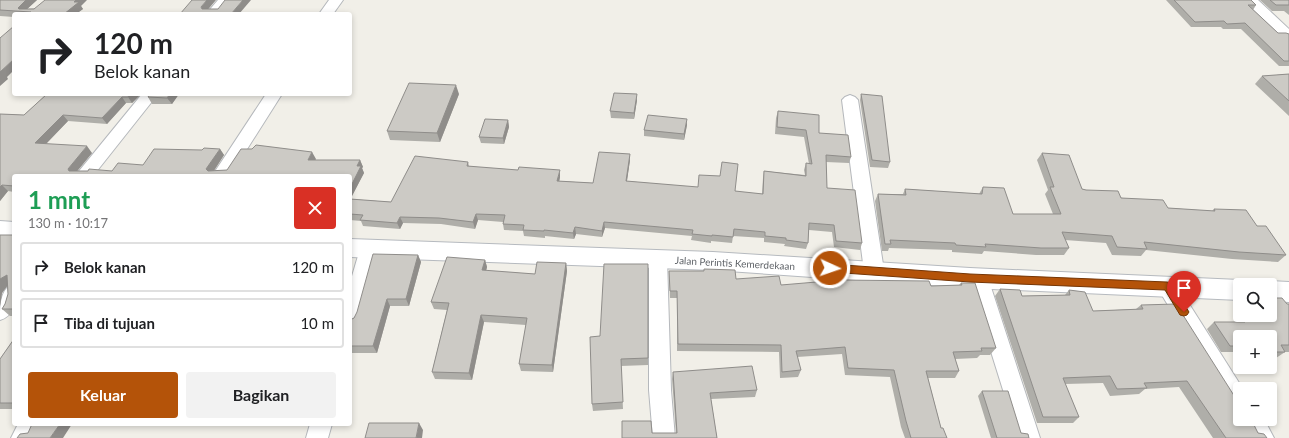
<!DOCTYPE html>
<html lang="id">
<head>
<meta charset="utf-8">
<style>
  :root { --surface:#fff; --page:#f2f2f2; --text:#202124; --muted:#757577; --line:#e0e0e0; --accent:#b45309 }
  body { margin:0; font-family:Lato,sans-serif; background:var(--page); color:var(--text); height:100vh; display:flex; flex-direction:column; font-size:15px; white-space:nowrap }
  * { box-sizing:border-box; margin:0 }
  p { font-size:13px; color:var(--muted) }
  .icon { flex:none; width:22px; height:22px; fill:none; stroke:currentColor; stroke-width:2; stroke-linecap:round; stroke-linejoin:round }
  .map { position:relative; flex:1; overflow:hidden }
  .side { position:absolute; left:12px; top:174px; width:340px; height:252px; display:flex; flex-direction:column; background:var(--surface); border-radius:4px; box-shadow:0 2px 6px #0003 }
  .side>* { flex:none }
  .guide { position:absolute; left:12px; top:12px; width:340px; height:84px; border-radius:4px; box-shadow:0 2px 6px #0003; background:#fff; color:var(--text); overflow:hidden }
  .controls { position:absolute; left:1233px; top:278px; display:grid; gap:8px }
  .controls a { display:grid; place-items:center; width:44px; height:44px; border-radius:4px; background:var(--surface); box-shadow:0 2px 6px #0003; font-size:20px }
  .pin { position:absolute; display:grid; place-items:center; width:34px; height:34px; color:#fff; margin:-41px -17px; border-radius:50% 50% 50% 0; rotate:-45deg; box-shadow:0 0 4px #0007 }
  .pin .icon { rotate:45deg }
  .me { position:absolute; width:44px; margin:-22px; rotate:93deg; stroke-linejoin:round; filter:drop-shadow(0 0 3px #0008) }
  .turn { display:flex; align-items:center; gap:14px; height:84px; padding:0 16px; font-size:18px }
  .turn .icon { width:52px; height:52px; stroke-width:2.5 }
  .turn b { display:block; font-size:28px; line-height:34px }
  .round { display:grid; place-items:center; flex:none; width:42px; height:42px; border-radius:4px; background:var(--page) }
  .overview { display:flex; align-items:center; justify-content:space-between; height:68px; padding:0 16px }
  h1 { font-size:24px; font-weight:700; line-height:30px; color:#1e9e55 }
  .button { display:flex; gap:8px; margin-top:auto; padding:8px 16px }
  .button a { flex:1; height:46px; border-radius:4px; background:var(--accent); color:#fff; font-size:16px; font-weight:700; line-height:46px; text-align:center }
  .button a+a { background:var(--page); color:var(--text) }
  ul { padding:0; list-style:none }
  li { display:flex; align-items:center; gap:12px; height:50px; margin:0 8px 6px; padding:0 8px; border:2px solid var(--line); border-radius:4px }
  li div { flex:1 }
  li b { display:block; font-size:15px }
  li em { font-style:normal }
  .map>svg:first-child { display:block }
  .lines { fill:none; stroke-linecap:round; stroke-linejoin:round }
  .street-casing { stroke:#b5b8bc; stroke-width:2 }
  .secondary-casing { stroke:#b6babf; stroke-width:2 }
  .street { fill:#fff; fill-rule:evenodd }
  .secondary { fill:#fff; fill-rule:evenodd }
  .wall { fill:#afaea9 }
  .shaded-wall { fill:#8f8d8a }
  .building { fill:#cccac5; stroke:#8f8d8a }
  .route { fill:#b45309; stroke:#753606 }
  .labels { text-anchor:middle; stroke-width:3; stroke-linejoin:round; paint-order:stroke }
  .street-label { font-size:10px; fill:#5f6368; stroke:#fff }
</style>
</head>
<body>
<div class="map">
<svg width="1289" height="438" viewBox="0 0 1289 438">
  <rect width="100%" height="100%" fill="#f1efe8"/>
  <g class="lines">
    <g class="street-casing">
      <path id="street" d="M218 0H232L220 14H206Z
        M329 0H343L333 14H319Z
        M1243 0H1258L1289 29V40L1284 39Z
        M142 94H158L93 176H75Z
        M266 94H282L230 176H212Z
        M850 95 855 97 858 100 884 271 881 276 874 279 867 276 864 271 842 100 845 97Z
        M369 242 376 244 378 249 360 319 357 325 350 328V283L360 249 362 244Z
        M658 252 665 254 667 259 671 390 675 438H653L649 390V259L651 254Z
        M978 270 985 272 988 278 1040 438H1018L968 278 971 272Z
        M1167 278 1174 280 1243 389H1240V413L1232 410 1160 292 1157 286 1160 280Z
        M14 283C14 298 17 315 0 320 0 305 0 289 14 283Z
        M1240 419H1264L1274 438H1250Z
        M18 424H42L35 438H11Z
        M310 424H332L328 438H306Z"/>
    </g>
    <g class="secondary-casing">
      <path id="secondary" d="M0 221 14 222V240L0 239Z
        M350 239 713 252 970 268 1240 280 1248 283 1249 285H1240V300L970 288 713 270 350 257Z
        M1270 281 1289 282V302L1270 301V285H1261Z"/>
    </g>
    <use href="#street" class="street"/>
    <use href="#secondary" class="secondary"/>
  </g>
  <path class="wall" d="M0 0H37L27 9 81 6 83 9 76 14H14V17L0 16Z
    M1166 0H1251L1256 5 1253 10 1278 33 1289 34V66H1279L1241 29H1223L1221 27H1191Z
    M1260 0H1289V15L1284 11H1272Z
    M1289 74V116L1255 84 1262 76Z
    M47 94H141L132 103H126L107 124 68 121 46 144 92 153 77 171H112L143 165 202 150 220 149 224 155 214 171 227 170 316 159 315 160H360L363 167 362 168 364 173 350 199 391 202 468 162 469 166 560 177 559 181 593 183 630 160 627 181 762 194 763 178 764 171 805 175 804 170 806 163 809 164 804 137 775 134 776 118 778 111 819 133 851 157 849 163 826 162 827 188 862 243 860 250 834 247 832 232 809 230 808 243 806 249 784 246 785 244 764 242V238L733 236 732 243 711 241V243L691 240 692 236 605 228 602 237 576 234 574 239 545 236V238L524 236 523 231 504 230 503 224V222L478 220 475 229 441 224 403 223 400 229 363 226 361 221 350 220V176H14V192L8 191 0 201V114L24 115Z
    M150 94H179L172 104H152L148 97Z
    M459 94 440 142 390 140 387 131Z
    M861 94 890 162 888 168 870 167 860 100Z
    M637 100 634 119 611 118 610 111Z
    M508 120 509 127 504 144 481 143 479 137Z
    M687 125 684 140 644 136V130Z
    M1042 153 1082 189 1168 208 1212 211 1214 209 1257 226 1286 255 1278 262 1232 259 1146 250 1141 256 1112 255 1106 243 1065 240 1069 248 1064 255H1036L984 251 982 254 952 252V250L889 248 888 251H882L875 201 878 194H903L905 189 979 194 983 187 1013 214H1053L1045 194 1048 190 1037 160Z
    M0 235H14V316H10L2 309 5 304 8 294 7 286 2 293 0 306Z
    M418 255 421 262 409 306H390L377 353H350V320L354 318Z
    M485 260 487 267 486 271 535 274 566 263 567 271 553 372 521 371 519 364 526 325 484 322 472 380 435 379 432 372 447 310 434 309 431 302Z
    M648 264V365L621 366 623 409 593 411 592 404 600 336Z
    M669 271 781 285 931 286 959 285 961 283 996 348 990 355H980L977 358 955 359 959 371 955 378H928L941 428 947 438H905L901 427 890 377 845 375 842 354 797 357 801 370 798 377 780 378 779 352 677 351V298H670Z
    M1000 289 1022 296 1065 295 1069 290 1093 311 1136 309 1141 305 1239 405 1258 433 1267 438H1213L1179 387 1145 389 1139 394 1110 396 1103 383 1065 384 1079 417 1073 423H1037L995 296Z
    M1287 304H1289V352H1285L1276 358 1270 359V337H1240V352H1221L1207 329 1214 322H1234L1241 316H1248L1247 315H1270Z
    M14 339V409H0V359Z
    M673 372 757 390 755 397 711 399 717 438 676 433 672 379Z
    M982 391 1021 433 1029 438H991L978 396Z
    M229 424H262L231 425Z"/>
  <path class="shaded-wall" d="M26 0H37L25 11H20L18 8Z
    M76 0H87L81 6 83 9 76 14H64Z
    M207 0H216L205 13 202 9 201 7Z
    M243 0H251L239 14H231Z
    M14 59V70L7 77 8 79 0 86V72Z
    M456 85 459 94 440 142 437 133Z
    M130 94H141L132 103 128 97Z
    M170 94H179L172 104 167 98Z
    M637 94V100L634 119V113Z
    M122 97 126 103 107 124 102 118Z
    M63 115 68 121 41 149 35 143Z
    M687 119V125L684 140V134Z
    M508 120 509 127 504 144 503 138Z
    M87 146 92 153 74 175 69 171 68 169Z
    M220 149 224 155 211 175 206 169Z
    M312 152 316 159 311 166 308 160Z
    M630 154V160L626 187V181Z
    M360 160 363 167 362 168 364 173 350 200V188L357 166Z
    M560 170V177L558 188 557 181Z
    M2 185 8 191 0 201V187Z
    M476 214 478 220 475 229 473 222Z
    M400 217 403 223 400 229 397 223Z
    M604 222 605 228 602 237V231Z
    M575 227 576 234 574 239 573 233Z
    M418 255 421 262 409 306 406 299Z
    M485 260 487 267 484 278 482 270Z
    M566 263 567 271 553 372 552 365Z
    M7 275 8 285 2 293 0 306V279Z
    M387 299 390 306 377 353 373 346Z
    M481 315 484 322 472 380 469 373Z
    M419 423 423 430 422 438H416Z
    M60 424H72L63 438H50Z"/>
  <path class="building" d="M0 0H26L18 8 19 9H34L45 0H76L74 2H79L64 14H28L31 12 0 10Z
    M192 0H207L201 7 202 9H218L225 0H243L231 14H180Z
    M1174 0H1251L1256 5H1248L1278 33H1286L1289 34V61H1284L1245 23 1227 24 1224 21 1195 22Z
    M1270 0H1289V5H1276Z
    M14 26V59L0 72V38Z
    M1289 74V101L1262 76Z
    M409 83 456 85 437 133 387 131Z
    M614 93 637 94 634 113 610 111Z
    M47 94H130L128 97H122L102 118 63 115 35 143 87 146 68 169 69 171H88L89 169 112 171 118 163 143 165 154 149 202 150 204 148 220 149 206 169 208 171 227 170 241 149H252L256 145 312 152 308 160H360L357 166H361L350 188V176H14V186L2 185 0 187V114L24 115Z
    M150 94H170L167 98 148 97Z
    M861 94 882 96 890 162 872 160Z
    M778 111 819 115V133L848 135 851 157 826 155 827 188 855 190 862 243 836 241 834 225 809 223 808 243 786 240V238L765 236V232L734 229 733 237 712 235V236L692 234 693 230 604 222 602 231 575 227 573 233 544 230V231L523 230 524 225 503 224 505 215 476 214 473 222 439 218 400 217 397 223 360 220 363 215 350 214V199L391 202 415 156 468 162 467 166 518 170 519 167 560 170 557 181 593 183 599 152 630 154 626 181 698 187 699 175 720 176 722 162 738 164 735 191 763 194 764 171 806 176V163L812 164 806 130 777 127Z
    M648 115 687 119 684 134 644 130Z
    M485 119 508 120 503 138 479 137Z
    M1042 153 1069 155 1082 189 1086 190 1118 191 1121 198 1163 200 1168 208 1215 211 1214 209 1246 210 1257 226H1266L1286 255 1239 252 1144 242 1147 249 1117 247 1112 236 1062 232 1069 248H1041L985 244 986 247 956 245 955 243 890 240 891 244H885L878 194 906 195 905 189 982 194 983 187 1004 188 1013 214H1061L1050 187H1054Z
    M0 235H14V309H2L5 304 8 294 7 275 0 279Z
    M373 254 418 255 406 299H387L373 346H350V324L351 321H350V320L354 318 357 312Z
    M447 257 485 260 482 270 535 274 537 262 566 263 552 365 519 364 527 318 481 315 469 373 432 372 449 303 431 302Z
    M604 264H648V358L621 359 623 402 592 404 590 337 600 336Z
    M704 269 735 270 736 279 779 276 781 285 840 280 929 281 931 286 962 285 961 283H975L996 348H981L982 351 953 352 959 371H926L941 428H943L947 438H911L906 421 894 370 848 368 845 347 796 351 801 370 782 372 781 345 678 344 677 291H670L669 271H704Z
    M1000 289 1020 290 1022 296 1070 295 1069 290 1085 292 1093 311 1143 309 1141 305 1176 304 1240 405V419H1251L1258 433 1264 434 1267 438H1226L1187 381 1144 383 1147 388 1117 389 1110 376 1063 378 1079 417H1043Z
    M1270 298H1282L1287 304H1289V345H1281L1285 352H1270V337H1240V346H1230L1214 322H1245L1241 316 1270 315Z
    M14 339V403H0V359Z
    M752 366 757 390 710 393 717 438H622V421H651L652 433H677L673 372Z
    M982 391H1008L1021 433 1028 434 1029 438H997Z
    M369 423H419L416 438H365Z
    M32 424H60L50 438H17L20 434 28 433Z"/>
  <path class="route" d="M830 264 970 274 1167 282 1171 283 1189 312 1187 315 1184 316 1180 315 1165 290 970 282 830 272 826 271 825 268 826 265Z"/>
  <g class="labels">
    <g class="street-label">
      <text transform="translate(735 263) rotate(3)" y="4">Jalan Perintis Kemerdekaan</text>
    </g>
  </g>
</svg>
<div class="controls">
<a><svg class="icon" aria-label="search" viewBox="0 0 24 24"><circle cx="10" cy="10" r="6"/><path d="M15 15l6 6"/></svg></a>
<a>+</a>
<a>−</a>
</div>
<div class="pin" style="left:1184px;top:312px;background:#d93025"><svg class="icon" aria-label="arrive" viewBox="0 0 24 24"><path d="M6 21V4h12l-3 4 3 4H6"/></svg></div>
<svg class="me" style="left:830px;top:268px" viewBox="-20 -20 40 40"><circle r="17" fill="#b45309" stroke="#fff" stroke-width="3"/><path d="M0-11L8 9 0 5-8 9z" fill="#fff"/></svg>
<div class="guide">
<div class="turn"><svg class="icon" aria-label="right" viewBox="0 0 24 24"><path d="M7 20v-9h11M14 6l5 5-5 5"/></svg><div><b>120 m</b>Belok kanan</div></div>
</div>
<section class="side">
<div class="overview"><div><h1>1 mnt</h1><p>130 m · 10:17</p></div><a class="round" style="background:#d93025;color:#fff"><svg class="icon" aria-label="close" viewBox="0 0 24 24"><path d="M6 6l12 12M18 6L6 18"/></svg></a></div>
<ul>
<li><svg class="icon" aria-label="right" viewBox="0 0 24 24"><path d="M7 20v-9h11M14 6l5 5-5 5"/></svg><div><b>Belok kanan</b></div><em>120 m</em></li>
<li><svg class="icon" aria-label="arrive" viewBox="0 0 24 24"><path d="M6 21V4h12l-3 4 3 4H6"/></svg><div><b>Tiba di tujuan</b></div><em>10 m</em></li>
</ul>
<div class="button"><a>Keluar</a><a>Bagikan</a></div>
</section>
</div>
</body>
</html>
